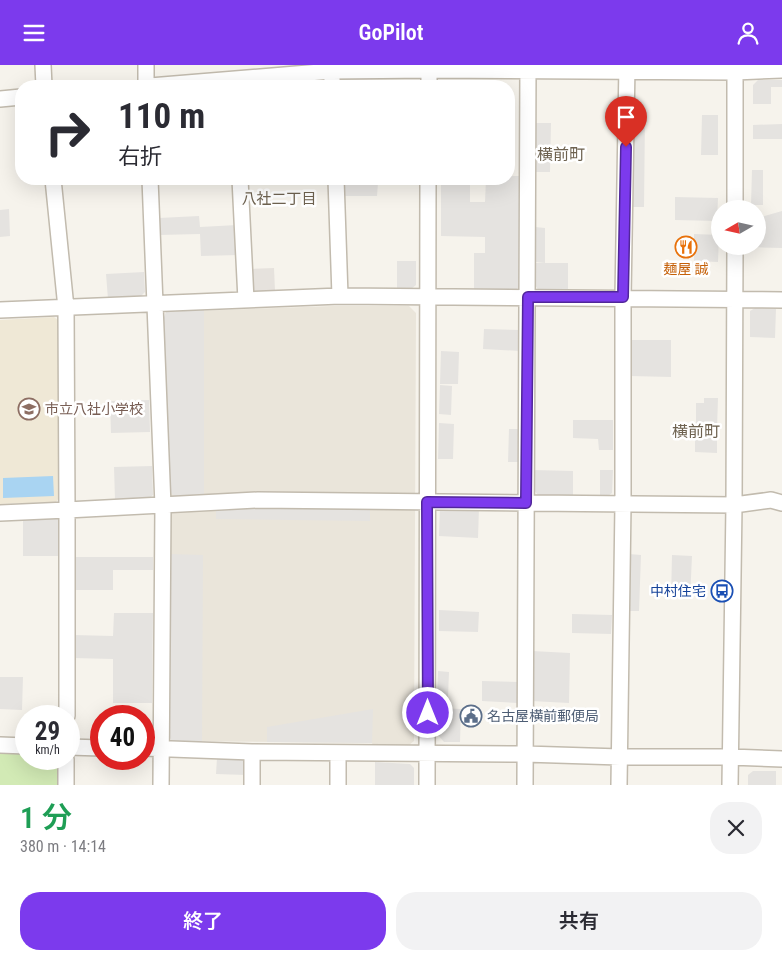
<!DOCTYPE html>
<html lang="ja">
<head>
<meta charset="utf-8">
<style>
  :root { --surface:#fff; --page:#f2f2f3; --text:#2b2b33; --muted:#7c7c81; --accent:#7c3aed }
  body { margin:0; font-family:"Roboto Condensed","Noto Sans JP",sans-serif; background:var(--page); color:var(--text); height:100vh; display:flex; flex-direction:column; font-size:19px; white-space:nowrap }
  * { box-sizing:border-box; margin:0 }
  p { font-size:16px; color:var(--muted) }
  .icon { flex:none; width:28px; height:28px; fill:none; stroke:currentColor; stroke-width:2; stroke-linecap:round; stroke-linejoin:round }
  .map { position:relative; height:720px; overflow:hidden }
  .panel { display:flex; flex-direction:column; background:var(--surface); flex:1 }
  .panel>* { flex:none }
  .banner { position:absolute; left:15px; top:15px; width:500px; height:105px; border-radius:20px; box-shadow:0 5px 20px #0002; background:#fff; color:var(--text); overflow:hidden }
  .needle { width:32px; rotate:261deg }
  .buttons { position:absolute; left:711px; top:135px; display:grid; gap:10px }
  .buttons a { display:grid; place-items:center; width:55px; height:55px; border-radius:50%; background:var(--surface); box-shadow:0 5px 20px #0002; font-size:25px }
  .speed { position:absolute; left:15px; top:640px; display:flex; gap:10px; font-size:25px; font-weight:700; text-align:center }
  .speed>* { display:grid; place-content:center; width:65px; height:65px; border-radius:50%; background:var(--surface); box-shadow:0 5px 20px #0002; line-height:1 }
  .speed small { font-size:12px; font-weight:400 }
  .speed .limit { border:8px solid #d22; background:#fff; color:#111 }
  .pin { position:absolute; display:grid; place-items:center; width:42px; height:42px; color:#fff; margin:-51px -21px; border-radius:50% 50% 50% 0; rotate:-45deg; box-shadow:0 0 5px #0007 }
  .pin .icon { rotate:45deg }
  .me { position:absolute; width:55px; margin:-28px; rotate:0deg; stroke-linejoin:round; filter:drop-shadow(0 0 4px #0008) }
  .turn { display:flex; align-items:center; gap:18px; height:105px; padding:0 20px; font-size:22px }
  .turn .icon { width:65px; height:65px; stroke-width:2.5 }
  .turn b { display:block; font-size:35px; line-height:42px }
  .round { display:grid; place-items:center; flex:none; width:52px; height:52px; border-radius:20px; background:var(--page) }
  .headline { display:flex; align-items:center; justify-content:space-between; height:85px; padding:0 20px }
  h1 { font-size:30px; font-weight:600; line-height:38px; color:#1e9e55 }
  .primary-button { display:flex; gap:10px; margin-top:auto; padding:10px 20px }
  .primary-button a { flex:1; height:58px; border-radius:20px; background:var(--accent); color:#fff; font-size:20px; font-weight:600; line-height:58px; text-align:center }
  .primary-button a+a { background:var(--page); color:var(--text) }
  header { display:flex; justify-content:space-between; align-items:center; height:65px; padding:0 20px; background:var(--accent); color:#fff; font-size:22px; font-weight:600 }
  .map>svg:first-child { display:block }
  .residential { fill:#eae5da }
  .industrial { fill:#e6e2dd }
  .education { fill:#efe8d6 }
  .green { fill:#d2eab5 }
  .parking { fill:#e5e3e0 }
  .water { fill:#a9d4f2 }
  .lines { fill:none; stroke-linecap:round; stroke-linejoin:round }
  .minor-casing { stroke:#c2bbae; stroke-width:18 }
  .minor { stroke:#fff; stroke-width:15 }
  .route-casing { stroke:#51269a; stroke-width:12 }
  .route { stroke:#7c3aed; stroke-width:9 }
  .labels { text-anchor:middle; stroke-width:5; stroke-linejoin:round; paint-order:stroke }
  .food-label { font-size:14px; fill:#c56008; stroke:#fff }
  .education-label { font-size:14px; fill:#785e54; stroke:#fff; text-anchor:start }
  .transit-label { font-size:14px; fill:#164399; stroke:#fff; text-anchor:end }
  .service-label { font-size:14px; fill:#4e5e75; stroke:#fff; text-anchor:start }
  .neighbourhood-label { font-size:15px; fill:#6e6250; stroke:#fff }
  .quarter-label { font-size:16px; fill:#6e6250; stroke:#fff }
</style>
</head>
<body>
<header><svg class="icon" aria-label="menu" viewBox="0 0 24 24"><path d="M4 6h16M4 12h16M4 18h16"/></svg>GoPilot<svg class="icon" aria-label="person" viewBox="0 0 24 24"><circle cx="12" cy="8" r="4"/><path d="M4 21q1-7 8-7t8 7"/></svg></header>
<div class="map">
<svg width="782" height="720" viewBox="0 0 782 720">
  <rect width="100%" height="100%" fill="#f6f3ec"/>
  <path class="residential" d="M333 241H409L416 248 414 676 408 681 373 680 372 678 172 676 166 247Z"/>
  <path class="industrial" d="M274 203 275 226 256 227 253 223 251 204Z"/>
  <path class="education" d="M54 252 59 256V433L56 437 0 439V255Z"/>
  <path class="green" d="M0 687 26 688V694H59V720H0Z"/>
  <path class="parking" d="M758 15H782V22H771V39H753V20Z
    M702 50H718V90H701Z
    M631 51H645L644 142H630Z
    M534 58H551L550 107H534Z
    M782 59V74H753V60Z
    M752 105H763V140H751Z
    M509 111H522L521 221 514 226 474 225V188H485V172L441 171V118H470V137H485L486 114H509Z
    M342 114H417V119L378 118 377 131H342Z
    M675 132 718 133 717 156 675 155Z
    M9 144 10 171 0 172V145Z
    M782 146V183L750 182 758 181V153Z
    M199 151 200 162 237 160 238 190 201 191 200 169 159 170V153Z
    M535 162 545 163V198L535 197Z
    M694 169 719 170 718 197 694 196Z
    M397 196H416V220L411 224H397Z
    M535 198H568V226H539L535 220Z
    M144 207 145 227 140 232 108 234 106 209Z
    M755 243 776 244 775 273 750 272V246Z
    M204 245V430L175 432 169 426 162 257 166 247Z
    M484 264 522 265 521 286 483 284Z
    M630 275H671V312L630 311Z
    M441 286 459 287 458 319H440Z
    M440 320 452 321 451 350 439 349Z
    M704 333H718L717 364H696V338H704Z
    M149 335 150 367 111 368 110 336Z
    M573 355H613V385H599L598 374 573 373Z
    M439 358 454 359 453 394H438Z
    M509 364H520L519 397H508Z
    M695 366 717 367V388L695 387Z
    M152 401 153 430 148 434 115 435 114 402Z
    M532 405 573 406V430H538L532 423Z
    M600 405H613L612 428 608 431H600Z
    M258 441 370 442V456L216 454V443Z
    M440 442 479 443 478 473 439 471Z
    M55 449 59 455V491H23V451Z
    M169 489 203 490 202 677 172 676 168 670Z
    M629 489 641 490 639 546H627Z
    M672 490 692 491 690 534 671 533Z
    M71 492H153V505H113V525H72Z
    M439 545 479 547 478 567 439 566Z
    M114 548H153L152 638H113V594L73 593V570L113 571Z
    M572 549 612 550 611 569 572 568Z
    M532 586 570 588 569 638 531 636Z
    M438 606 449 607 448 632H437Z
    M0 612H23L22 645 0 644Z
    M482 616 519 617 518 638 482 636Z
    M438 643 461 644 460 677H444L437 669Z
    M373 644 372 678 267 677V662Z
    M217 693 242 694 246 698V710L216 709Z
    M375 697 410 699 414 703V720H375Z
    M753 706H776V720H748V710Z"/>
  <path class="water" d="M53 411 54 431 3 433V413Z"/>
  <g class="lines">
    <g class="minor-casing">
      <path id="minor" d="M43 0 44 21
        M146 0V21
        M332 0V21
        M150 21 332 6 429 5 735 7 782 5
        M429 21V0
        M0 34 21 32
        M150 114 163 441 161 720
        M240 114 246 235
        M336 114 340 231
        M735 144V0
        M0 245 340 231 782 235
        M0 448 67 445 66 243 53 114
        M67 651V445L258 435 734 440 771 435 782 438
        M0 680 26 681
        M69 682 101 683
        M144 683 252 687 525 689 620 692H730L782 694
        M66 720V694
        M252 720V687
        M338 720V688
        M427 720 428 114
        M525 720 528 0
        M619 720 623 439V232L627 0
        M730 720 734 440 735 181"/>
    </g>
    <use href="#minor" class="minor"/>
  </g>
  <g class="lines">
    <g class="route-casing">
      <path id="route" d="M428 648 427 437 526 438 528 232H623L626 82"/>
    </g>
    <use href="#route" class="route"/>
  </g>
  <defs>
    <g id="restaurant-ring" transform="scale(1.125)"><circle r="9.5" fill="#fff" stroke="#e8710a" stroke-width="1.5"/><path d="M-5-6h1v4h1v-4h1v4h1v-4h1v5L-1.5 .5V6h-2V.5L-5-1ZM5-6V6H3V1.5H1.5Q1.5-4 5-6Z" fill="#e8710a"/></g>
    <g id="school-ring" transform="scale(1.125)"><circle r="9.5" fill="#fff" stroke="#8d6e63" stroke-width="1.5"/><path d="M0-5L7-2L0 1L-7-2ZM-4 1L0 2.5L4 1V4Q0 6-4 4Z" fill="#8d6e63"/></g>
    <g id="bus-ring" transform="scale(1.125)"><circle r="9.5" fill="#fff" stroke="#1a4fb4" stroke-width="1.5"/><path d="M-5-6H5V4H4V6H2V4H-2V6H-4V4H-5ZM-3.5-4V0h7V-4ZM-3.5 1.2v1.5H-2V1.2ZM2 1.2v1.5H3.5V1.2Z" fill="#1a4fb4"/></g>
    <g id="civic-ring" transform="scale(1.125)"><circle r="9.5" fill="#fff" stroke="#5c6f8a" stroke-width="1.5"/><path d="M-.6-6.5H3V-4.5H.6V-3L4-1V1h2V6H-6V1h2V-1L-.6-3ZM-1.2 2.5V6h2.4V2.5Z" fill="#5c6f8a"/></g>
  </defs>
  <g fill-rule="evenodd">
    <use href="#restaurant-ring" x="686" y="182"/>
    <use href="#school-ring" x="29" y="344"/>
    <use href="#bus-ring" x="722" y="526"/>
    <use href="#civic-ring" x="471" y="651"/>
  </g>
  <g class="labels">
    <g class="food-label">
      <text x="686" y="209">麺屋 誠</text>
    </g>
    <g class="education-label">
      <text x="45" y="349">市立八社小学校</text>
    </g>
    <g class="transit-label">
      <text x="706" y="531">中村住宅</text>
    </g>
    <g class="service-label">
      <text x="487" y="656">名古屋横前郵便局</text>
    </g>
    <g class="neighbourhood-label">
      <text x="279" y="139">八社二丁目</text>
    </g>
    <g class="quarter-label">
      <text x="561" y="95">横前町</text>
      <text x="696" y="372">横前町</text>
    </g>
  </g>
</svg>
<div class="buttons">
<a><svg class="needle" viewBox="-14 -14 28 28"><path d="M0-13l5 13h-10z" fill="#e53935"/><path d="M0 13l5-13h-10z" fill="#7c7c81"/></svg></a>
</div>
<div class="speed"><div>29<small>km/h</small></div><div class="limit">40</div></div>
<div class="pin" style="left:626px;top:82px;background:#d93025"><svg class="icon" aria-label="arrive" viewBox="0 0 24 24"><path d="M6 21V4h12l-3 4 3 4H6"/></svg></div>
<svg class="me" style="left:428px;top:648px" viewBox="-20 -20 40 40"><circle r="17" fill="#7c3aed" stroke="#fff" stroke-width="3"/><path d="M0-11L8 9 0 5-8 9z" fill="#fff"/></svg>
<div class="banner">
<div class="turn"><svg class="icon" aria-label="right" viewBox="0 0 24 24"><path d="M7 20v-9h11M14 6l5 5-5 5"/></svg><div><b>110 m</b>右折</div></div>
</div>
</div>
<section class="panel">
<div class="headline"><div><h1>1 分</h1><p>380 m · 14:14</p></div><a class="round"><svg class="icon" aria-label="close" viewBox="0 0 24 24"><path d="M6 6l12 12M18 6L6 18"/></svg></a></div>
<div class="primary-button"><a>終了</a><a>共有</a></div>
</section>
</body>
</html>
